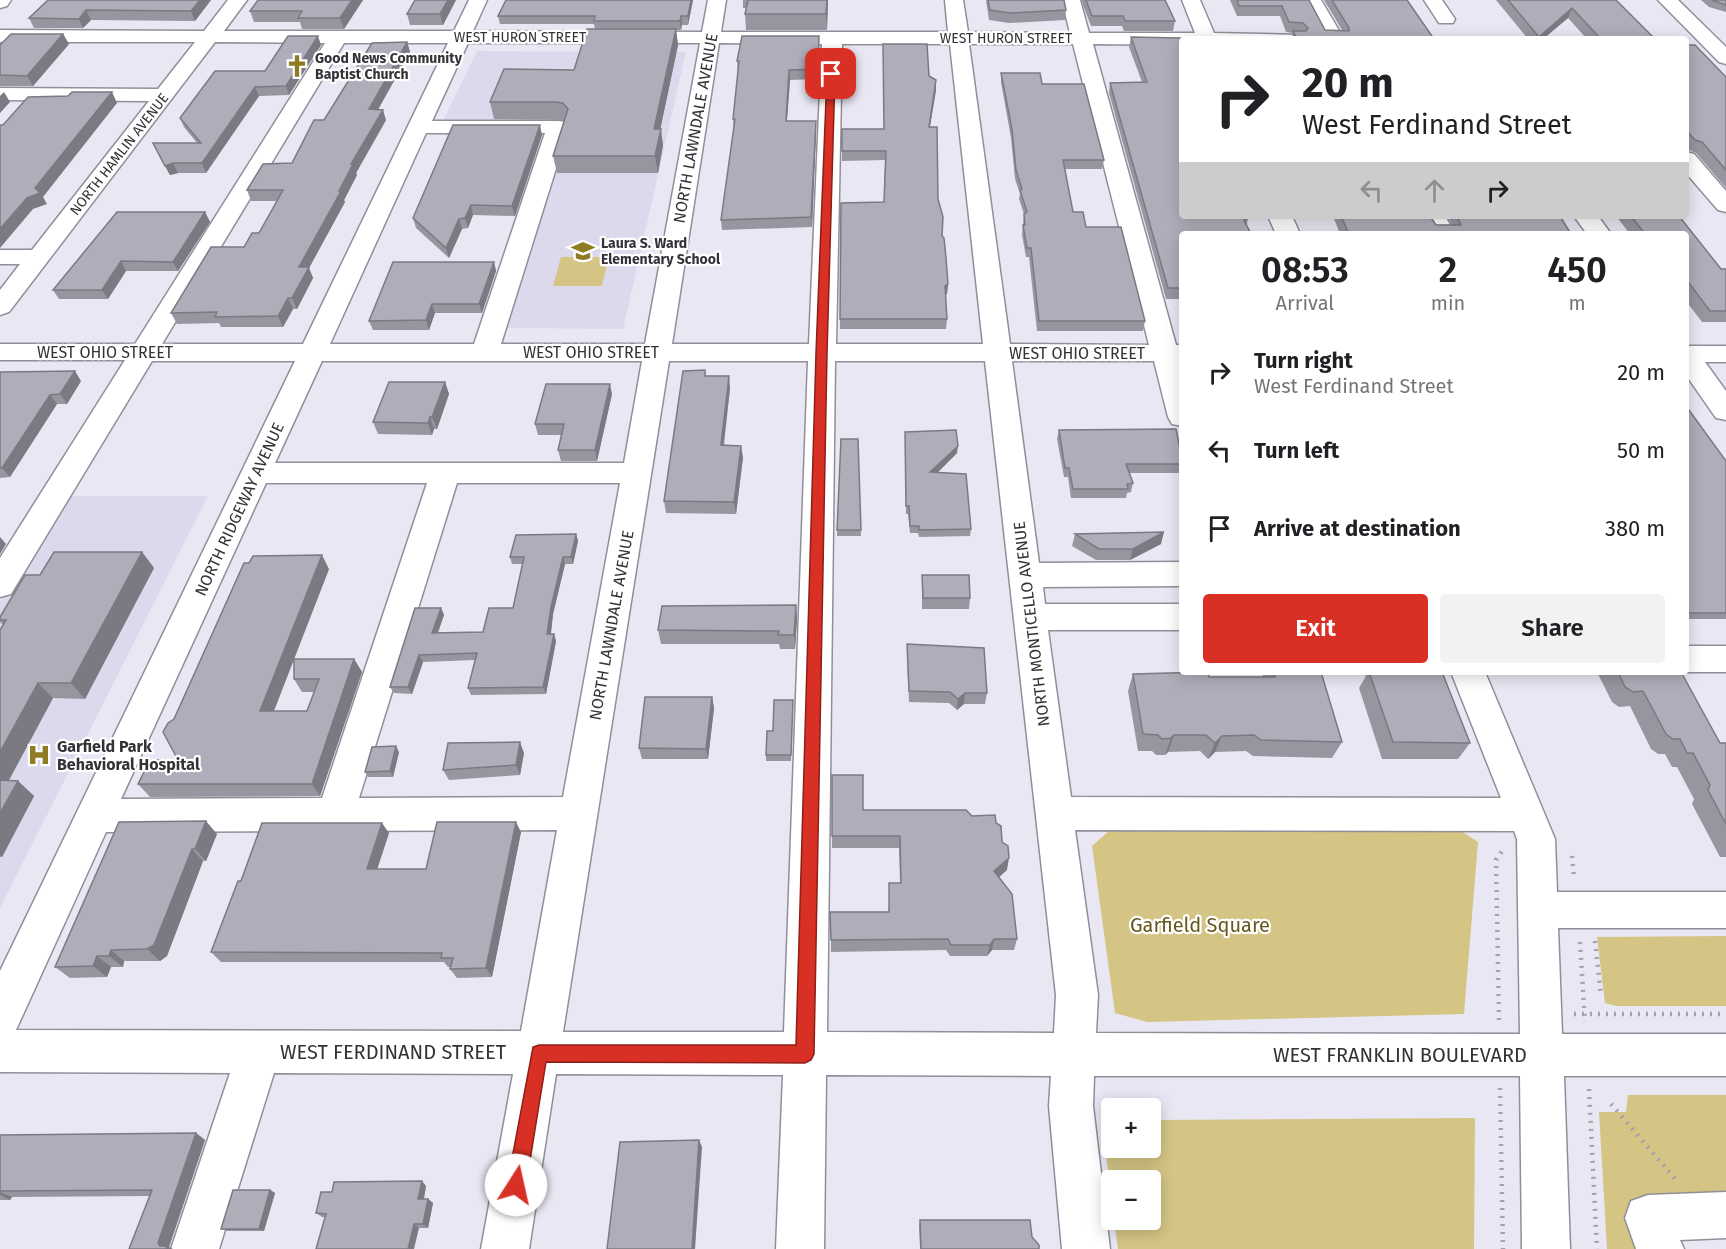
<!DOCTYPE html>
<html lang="en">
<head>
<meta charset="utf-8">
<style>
  :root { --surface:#fff; --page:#f2f2f2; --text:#202124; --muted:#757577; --accent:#d93025 }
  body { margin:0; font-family:"Fira Sans",sans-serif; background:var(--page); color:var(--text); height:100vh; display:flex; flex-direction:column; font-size:22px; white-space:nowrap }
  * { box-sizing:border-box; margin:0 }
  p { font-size:20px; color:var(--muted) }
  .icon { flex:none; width:33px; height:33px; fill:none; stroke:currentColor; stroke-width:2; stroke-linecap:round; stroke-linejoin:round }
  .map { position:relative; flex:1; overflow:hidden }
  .details { position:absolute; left:1179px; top:231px; width:510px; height:444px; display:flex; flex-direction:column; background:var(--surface); border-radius:6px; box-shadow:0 3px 15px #0003 }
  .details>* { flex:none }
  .hud { position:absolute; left:1179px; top:36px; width:510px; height:183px; border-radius:6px; box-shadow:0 3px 15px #0003; background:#fff; color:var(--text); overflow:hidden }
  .controls { position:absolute; left:1101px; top:1098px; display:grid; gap:12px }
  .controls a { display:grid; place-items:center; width:60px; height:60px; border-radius:6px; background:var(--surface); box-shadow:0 3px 15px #0003; font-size:30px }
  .pin { position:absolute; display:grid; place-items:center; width:51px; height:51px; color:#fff; margin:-26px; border-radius:12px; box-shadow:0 3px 9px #0006 }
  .me { position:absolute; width:66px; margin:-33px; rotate:10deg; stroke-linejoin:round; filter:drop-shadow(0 0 4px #0008) }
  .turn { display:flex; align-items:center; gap:21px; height:126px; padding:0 24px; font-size:27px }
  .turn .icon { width:78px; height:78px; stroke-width:2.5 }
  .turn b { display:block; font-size:42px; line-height:51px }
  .lanes { display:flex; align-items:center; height:57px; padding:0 24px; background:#0003; justify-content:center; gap:30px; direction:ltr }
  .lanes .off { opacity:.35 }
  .eta { display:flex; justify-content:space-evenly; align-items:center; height:102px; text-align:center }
  .eta b { font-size:36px; font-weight:600; line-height:42px }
  .button { display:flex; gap:12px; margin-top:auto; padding:12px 24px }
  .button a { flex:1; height:69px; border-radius:6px; background:var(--accent); color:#fff; font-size:24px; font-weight:600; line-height:69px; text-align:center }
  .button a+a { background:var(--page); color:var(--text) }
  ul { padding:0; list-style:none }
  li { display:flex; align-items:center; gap:18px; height:78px; padding:0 24px }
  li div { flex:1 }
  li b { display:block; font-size:22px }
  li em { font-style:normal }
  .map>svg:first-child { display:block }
  .built { fill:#ddd9ed }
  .green { fill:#d4c585 }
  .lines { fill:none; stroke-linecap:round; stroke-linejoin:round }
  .minor-casing { stroke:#918e9a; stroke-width:3 }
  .path { stroke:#a3a1ab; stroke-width:4.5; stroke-dasharray:2 6; stroke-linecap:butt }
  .minor { fill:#fff; fill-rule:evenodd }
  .wall { fill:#9795a0 }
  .shaded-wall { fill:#7b7982 }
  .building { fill:#b0adba; stroke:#7b7982; stroke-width:1.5 }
  .route { fill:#d93025; stroke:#8d1f18; stroke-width:1.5 }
  .labels { text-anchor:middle; stroke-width:4.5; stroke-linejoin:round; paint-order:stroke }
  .far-street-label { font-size:14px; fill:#333237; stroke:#fff }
  .far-poi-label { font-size:14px; font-weight:bold; fill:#333237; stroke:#fff; text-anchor:start }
  .street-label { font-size:16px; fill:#333237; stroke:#fff }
  .poi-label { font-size:16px; font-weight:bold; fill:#333237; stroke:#fff; text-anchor:start }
  .near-park-label { font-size:20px; fill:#65571d; stroke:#fff }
  .near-street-label { font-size:20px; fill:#333237; stroke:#fff }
</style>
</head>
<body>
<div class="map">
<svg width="1726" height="1249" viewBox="0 0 1726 1249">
  <rect width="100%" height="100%" fill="#eae7f4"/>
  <path class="built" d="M477 51 686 52 623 329 500 328 568 124 442 123Z
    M65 496H208L0 908V602Z"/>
  <path class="green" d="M561 257H609L602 286H553Z
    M1110 830 1461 831 1478 842 1464 1014 1147 1022 1115 1013 1092 846Z
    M1726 936V1006H1616L1605 1003 1597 937Z
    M1628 1095H1726V1201L1643 1249H1607L1599 1112H1626Z
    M1475 1118 1474 1249H1118L1114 1220H1150V1180H1112L1111 1196 1102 1120H1111L1112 1148H1150L1151 1120Z"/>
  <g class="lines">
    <g class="minor-casing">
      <path id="minor" d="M0 0H11L7 6 0 8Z
        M228 0H247L224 31H454L469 0H487L473 31 702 32 708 0H726L721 32H948L945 0H963L968 32 1070 33 1062 0H1080L1089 33H1195L1182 0H1200L1214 33 1300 35 1303 39H1182V45L1093 44 1176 345H1182V426L1172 424 1168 417 1154 361H1012L1039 563 1182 562V586L1043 587 1045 604H1182V630H1048L1071 797 1501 798 1451 672H1485L1555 839 1557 892H1726V928H1558L1562 1034H1726V1076H1564L1570 1249H1522L1520 1076H1094L1093 1106 1110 1249H1062L1049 1106 1051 1076 826 1075 824 1249H776L783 1075 556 1074 529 1249H481L513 1074 274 1073 219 1249H171L230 1073 0 1072V971L295 361H152L11 594 0 597V558L125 360H0V344H135L325 43 215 42 9 312 0 315V290L20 264H0V250H32L149 101 0 100V88L158 89 195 42H0V30L204 31ZM344 43H448L303 344H162ZM468 43H700L645 344H501L569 127 566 122 558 121H432ZM719 43 822 44 809 344H672ZM842 44H950L983 344H836ZM969 44H1073L1149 345 1010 344ZM426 133H545L474 344H330ZM322 361H642L624 463H275ZM669 361H808L784 1032H563ZM835 361H985L1056 995 1054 1033 827 1032ZM266 483H427L322 798 121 799ZM457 483H620L563 797 359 798ZM557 830 521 1031 16 1030 106 832ZM1075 830 1514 831 1517 839 1520 1034 1096 1033 1098 995Z
        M1303 0H1321L1344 39H1324Z
        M1424 0H1442L1455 19 1453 23H1439Z
        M1658 0H1678L1726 47V64L1719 62Z
        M1686 152 1694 154 1726 191V212L1718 210 1686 173Z
        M1268 216H1292L1300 234H1276Z
        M1421 216H1445L1455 234H1431Z
        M1574 216H1598L1611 234H1587Z
        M1686 346H1726V362H1705L1726 391V420L1716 418 1686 375Z
        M1686 646H1726V672H1685Z
        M1726 1192V1238L1680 1240 1684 1249H1636L1625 1218 1631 1201 1648 1195Z"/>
    </g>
    <path class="path" d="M1572 856 1574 878
      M1595 941 1601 995
      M1580 942 1585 1022
      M1574 1014H1726
      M1499 1020 1496 860 1503 850
      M1500 1088 1503 1249
      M1589 1089 1597 1249
      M1611 1104 1677 1181"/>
    <use href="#minor" class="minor"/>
  </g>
  <path class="wall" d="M48 0H211L195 21 91 20 83 28H34L29 18Z
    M363 0 344 29H302L300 22H254L250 11Z
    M456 0 443 25H410L407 14Z
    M506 0H693L688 25H682L681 30H676L678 45 660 129 663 145 658 173H557L553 156 564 120 494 119 490 102 574 70 595 29 594 24H500L498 16Z
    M743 0H828L827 30H746L745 14 746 8H743Z
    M986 0H1064L1066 10 1065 20 1009 23 989 20Z
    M1081 0H1165L1175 21 1173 31H1124L1122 26H1091Z
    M1230 0H1309L1325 30H1342L1324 0H1407L1434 39H1291L1293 33 1286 32 1280 16H1237Z
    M1496 0H1616L1655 39H1587L1568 18 1543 39H1528Z
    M1701 0H1726V12L1709 7Z
    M63 34 69 44 33 86H0V45Z
    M819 36 818 79 790 80 787 121 816 132 812 227 722 230 721 220 734 129 733 119 738 71 737 61Z
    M1131 37 1181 38 1182 216 1248 218 1247 224 1182 234V299H1166L1109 93 1110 83 1142 82 1129 47Z
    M407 42 410 52 378 110 386 120 356 173 357 175 344 200 345 202 309 268 313 278 297 309H293L283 327H221L219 323 177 324 171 313 259 233 277 201H251L247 190 292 163Z
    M321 45 289 95 259 96 206 173H178L170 175 153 143H197L184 127 180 118 265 71Z
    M1686 45 1726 77V188L1696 153 1689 150 1686 147Z
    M1001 73 1042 84 1104 160 1102 169H1065L1073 212 1086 227 1145 321 1143 331H1037L1029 257H1026L1022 235 1024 214 1019 199 1020 194 1015 179 1011 138 1001 82Z
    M929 76 936 80V90L930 127 948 284 947 294 945 295 947 319 946 329H840L841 203 884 202 885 160 842 161V129H884Z
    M542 135 515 216 473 215 468 228 462 229 449 258 416 228 413 218Z
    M205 212 210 222 178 271H126L108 299H59L53 290Z
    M1333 216H1430L1436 225H1452L1447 216H1560L1571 234H1340Z
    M1616 216H1679L1721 269H1726V322H1702L1686 301V234H1630Z
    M494 262 496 271 482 313H435L429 330H373L369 321Z
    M0 372 81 381 67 404H57L10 477 0 478Z
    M706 376 730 388 724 445 743 457 736 514 666 513 664 501Z
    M445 382 449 394 437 429H434L432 435 378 434 373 422Z
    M612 394 597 461H561L558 450 562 435H538L535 424Z
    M1686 406 1726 461V619H1686Z
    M1059 430 1182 458V470L1181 473H1129L1133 483 1131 492 1127 493 1126 498H1071L1068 477H1064L1057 439Z
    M858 439 861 536H837V530Z
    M905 440 957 453 937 473 971 529 970 536 919 537 918 533H910L908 514H906Z
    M576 534 578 541 573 564H565L553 614 551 634H554L556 641 546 694 471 695 468 688 475 660 423 662 412 694 394 693 390 687 441 608 444 615 438 633 483 632 513 608 523 564H512L510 557Z
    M1075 534 1161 544 1130 560H1096L1072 546Z
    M142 552 154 568 85 699 53 698 9 780 18 781 34 796 2 857H0V630L3 625 0 622V617L40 575Z
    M329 569 274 711H307L314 692H302L294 679 354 659 362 672 320 796 150 797 138 784 178 760 174 719Z
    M922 575 970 598 969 609H922Z
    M796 605 797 619 795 649H780L779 644H661L658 630Z
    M907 644 987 693 985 704H964L957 710 949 703 909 702 907 656Z
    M1262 672H1321L1342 742 1332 758 1253 756 1246 751 1215 752 1208 759 1200 751 1168 752 1165 755H1156L1152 751H1138L1128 691 1133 674 1209 677H1263Z
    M1360 672H1442L1470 743 1458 759H1382L1359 688 1366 676Z
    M1597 672H1681L1720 743H1726V857H1720L1692 804 1694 799 1677 767H1672L1665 754H1658L1651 749 1630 706 1619 707 1612 702Z
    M712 697 714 708 708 759H642L639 748Z
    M793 706 791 761H766V755L773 731Z
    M399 752 393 777H368L365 772Z
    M524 753 520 775 449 780 443 770Z
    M863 810 972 816 996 823 1002 842 1007 870 999 877 1017 939 1014 950H992L987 956H950L946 950 831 952V940L888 912 900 883 899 848H832V836Z
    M119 822 217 834 206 861H203L167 956 160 961H124L123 967H111L107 977 70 978 55 967Z
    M521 832 492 977 457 978 450 969 451 967H448L444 962H221L211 952 241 881 389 833 377 869H426Z
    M196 1133 205 1140 169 1247 129 1249 150 1196 12 1197 10 1200H0V1135Z
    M426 1186 424 1199H428L433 1203 428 1228H419L322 1217 316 1213 332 1192Z
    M270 1190 275 1193 264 1231H227L221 1229Z
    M920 1220 1032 1237 1039 1249H920L919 1226Z"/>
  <path class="shaded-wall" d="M200 0H211L195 21 191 11Z
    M352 0H363L344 29 340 18Z
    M448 0H456L443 25 440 14Z
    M691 0H693L688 25V16Z
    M827 0H828L827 30 826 14Z
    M1572 8 1568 18 1543 39H1538L1539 37Z
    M86 10 91 20 83 28 79 19Z
    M681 16 682 25 681 30 680 21Z
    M676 29 678 45 657 145 654 129Z
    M63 34 69 44 33 86 27 76Z
    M318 36 321 45 289 95 286 86Z
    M407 42 410 52 372 120 369 109Z
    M789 70 790 80 786 132V121Z
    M936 80V90L928 137 929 127Z
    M255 87 259 96 206 173 202 163Z
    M4 92 10 102 0 113V96Z
    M112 92 117 103 43 197 47 204 33 209 0 248V229L35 188Z
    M383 110 386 120 356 173 357 175 344 200 345 202 309 268 313 278 297 309 292 298 299 267 339 191 351 164Z
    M816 121V132L812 227 811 217Z
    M540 125 542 135 515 216 512 206Z
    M661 129 663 145 658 173 655 156Z
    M173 163 178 173 170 175 165 166Z
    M471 205 473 215 468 228 465 218Z
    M205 212 210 222 178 271 173 262Z
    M459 219 462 229 449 258 446 248Z
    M121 261 126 271 108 299 102 290Z
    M494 262 496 271 482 313 479 304Z
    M948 284 947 294 944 296 945 286Z
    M288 298 293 309 283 327 278 316Z
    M432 304 435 313 429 330 426 320Z
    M75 371 81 381 67 404 60 394Z
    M729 376 730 388 722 457 721 445Z
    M445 382 449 394 437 429 432 417Z
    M610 384 612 394 597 461 595 450Z
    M50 395 57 404 10 477 2 468Z
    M430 417 434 429 432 435 428 423Z
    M741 446 743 457 736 514 734 502Z
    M958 446 957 453 930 480V472Z
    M1164 532 1161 544 1130 560 1133 549Z
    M576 534 578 541 573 564 571 557Z
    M0 537 6 544 0 554Z
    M142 552 154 568 85 699 71 683Z
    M322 555 329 569 269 723 260 711Z
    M563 557 565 564 553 614 550 641 547 634 551 607Z
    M796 605 797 619 795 649 794 635Z
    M441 608 444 615 435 640 432 633Z
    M554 634 556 641 546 694 543 687Z
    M419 655 423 662 412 694 408 687Z
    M354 659 362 672 320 796 312 784Z
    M38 683 53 698 1 795 0 794V752Z
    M965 693 964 704 957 710 958 699Z
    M712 697 714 708 708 759 706 749Z
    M1174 735 1168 752 1165 755 1171 738Z
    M1222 736 1215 752 1208 759 1215 743Z
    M520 742 524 753 520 775 516 765Z
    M396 746 399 752 393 777 390 771Z
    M18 781 34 796 2 857 0 855V813Z
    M206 821 217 834 206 861 195 849Z
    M516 822 521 832 492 977 486 968Z
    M382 823 389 833 374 879 367 869Z
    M192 849 203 861 167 956 160 961 147 949Z
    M1009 858 1007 870 992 883 994 871Z
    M994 939 992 950 987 956 990 945Z
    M111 950 124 961 123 967 109 956Z
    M97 956 111 967 107 977 93 966Z
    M196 1133 205 1140 169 1247 173 1249H166L160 1246 158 1243Z
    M699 1140 702 1147 695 1249H692Z
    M422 1181 426 1186 423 1203 418 1199Z
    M270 1190 275 1193 264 1231 259 1229Z
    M0 1192 12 1197 10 1200 0 1195Z
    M428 1199 433 1203 428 1228 423 1224Z
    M414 1224 419 1228 414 1249H408Z"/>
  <path class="building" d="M48 0H200L191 11 86 10 79 19 29 18Z
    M258 0H352L340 18H298L302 11H250Z
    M415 0H448L440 14H407Z
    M506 0H691L688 16H681L680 21H594L595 16H498Z
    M748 0H827L826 14H745Z
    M988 0H1064L1066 10 1010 13 990 10Z
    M1086 0H1165L1175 21H1125L1123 16H1092Z
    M1237 0H1309L1325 30 1349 31V28L1332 0H1407L1434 39H1297L1293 31H1306L1308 28 1303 23 1289 22 1282 6H1239Z
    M1508 0H1616L1655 39H1601L1572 8 1539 37Z
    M1712 0H1726V5Z
    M587 29H676L654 129H661L655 156H553L568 109 563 103 555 102H490L504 69 574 70Z
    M11 34H63L27 76 0 75V45Z
    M288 36H318L286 86 255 87 202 163H173L165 166 153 143H201L180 118 215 71H265Z
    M742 36H819L818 69 789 70 786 121H816L811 217 721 220 735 119H733L739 61H737Z
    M1131 37 1181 38 1182 40V216H1248V218L1244 220 1251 234H1182V288H1168L1110 83 1147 82Z
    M407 42 369 109 383 110 351 164H353L339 191H341L299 267H309L292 298H288L278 316 215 317 217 312 171 313 211 247H244L252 233H259L283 190H247L263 164 292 163 314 120H324L372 43Z
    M883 44H927L929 76 936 80 929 127H937L938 199 943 217 942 236 944 238 946 258 948 284 945 286 947 319H840L841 203 884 202 886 151H842V129H884Z
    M1686 45H1695L1726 77V170L1702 142 1695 140 1686 130Z
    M1001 73H1040L1042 84H1084L1104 160H1063L1073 212H1083L1086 227H1121L1145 321H1039L1031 248H1027L1023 225H1025L1024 214 1027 212 1020 190 1022 189 1016 170 1012 129Z
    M72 92H112L35 188 40 193 27 198 0 229V125H3L28 97 68 96Z
    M453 125H540L512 206 471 205 465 218 459 219 446 248 413 218Z
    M117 212H205L173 262 121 261 102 290H53Z
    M1341 216H1430L1436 225H1461L1457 216H1560L1571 234H1349Z
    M1631 216H1679L1721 269H1726V311H1710L1686 279V234H1645Z
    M393 262H494L479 304H432L426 320 369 321Z
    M705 370V376H729L721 445 741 446 734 502 664 501 683 371Z
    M75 371 60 394 50 395 2 468H0V372Z
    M389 382H445L432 417H430L428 423 373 422Z
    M546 384H610L595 450H558L564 424H535Z
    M1686 406 1726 461V613H1686Z
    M1176 429 1182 458V464H1126L1133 483 1127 484 1128 489H1073L1069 468H1065L1059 430Z
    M956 430 958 446 930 472 966 474 971 529 919 530V526H910L909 506H906L905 432Z
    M841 439H858L861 530H837Z
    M1164 532 1133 549H1099L1075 534Z
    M576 534 571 557H563L551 607 547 634H554L543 687 468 688 477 653 419 655 408 687H390L415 608H441L432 633 483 632 489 608H513L524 557H510L516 535Z
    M54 552H142L71 683H38L0 752V630L6 620H0V617L25 575H40Z
    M322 555 260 711H307L319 679H294V659H354L312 784H138L150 760H178L163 732 168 723 174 719 244 563H249L253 556Z
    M922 575H969L970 598H923Z
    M796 605 794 635H778L779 631 658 630 662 606Z
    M907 644 984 648 987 693H965L958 699 950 692 909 691Z
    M1208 672 1209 677H1275L1274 672H1321L1342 742 1261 740 1254 735 1222 736 1215 743 1206 735H1174L1171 738 1162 739 1158 735 1143 734 1133 674Z
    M1369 672H1442L1470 743 1393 742Z
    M1618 672H1681L1720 743H1726V824L1708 790 1710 785 1693 753H1687L1680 739H1673L1666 734 1643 691 1633 692 1625 687Z
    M645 697H712L706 749 639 748Z
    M774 700H793L791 755H766L767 731H773Z
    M520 742 516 765 443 770 448 743Z
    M396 746 390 771 365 772 372 747Z
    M832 775H863V810H966L972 816 995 815 996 823 1001 826 1002 842 1008 846 1009 858 994 871 1012 894 1017 939H994L990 945H951L948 939 831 940 830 912H889V883H901L900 836H832Z
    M0 780 18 781 0 813Z
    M206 821 195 849H192L154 945 147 949 111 950 109 956H97L93 966 55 967 119 822Z
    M437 822H516L486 968 450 969 453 958H441L442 953 211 952 238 881H241L262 823H382L367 869H426Z
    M196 1133 158 1243 160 1246H167L166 1249H129L152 1190 0 1191V1135Z
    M699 1140 692 1249H607L620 1142Z
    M422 1181 418 1199H428L423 1224H414L408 1249H316L326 1214 316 1213 321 1192H332L334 1182Z
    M233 1190H270L259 1229H221Z
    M920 1220H1030L1032 1237 1039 1245V1249H921Z"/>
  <path class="route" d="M831 71 835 74 827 353 814 1054 811 1060 805 1063 546 1062 526 1185 523 1192 516 1195 509 1192 507 1185 533 1047 539 1045H796L816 353 827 74Z"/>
  <defs>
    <g id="church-bare" transform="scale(1.8)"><path d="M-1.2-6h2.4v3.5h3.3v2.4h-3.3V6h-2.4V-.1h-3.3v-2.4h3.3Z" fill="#8f7b21" stroke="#fff" stroke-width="2.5" paint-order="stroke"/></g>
    <g id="school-bare" transform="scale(1.8)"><path d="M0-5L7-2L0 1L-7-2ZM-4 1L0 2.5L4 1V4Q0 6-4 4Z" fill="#8f7b21" stroke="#fff" stroke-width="2.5" paint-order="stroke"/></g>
    <g id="hospital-bare" transform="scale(1.8)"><path d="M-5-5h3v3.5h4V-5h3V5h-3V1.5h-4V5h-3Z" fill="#8f7b21" stroke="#fff" stroke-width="2.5" paint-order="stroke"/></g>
  </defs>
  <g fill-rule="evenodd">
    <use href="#church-bare" x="297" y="66"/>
    <use href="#school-bare" x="583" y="251"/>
    <use href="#hospital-bare" x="39" y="755"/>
  </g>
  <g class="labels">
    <g class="far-street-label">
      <text x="520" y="42">WEST HURON STREET</text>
      <text x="1006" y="43">WEST HURON STREET</text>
      <text transform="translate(119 154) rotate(-52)" y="5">NORTH HAMLIN AVENUE</text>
    </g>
    <g class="far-poi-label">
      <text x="315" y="63">Good News Community<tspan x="315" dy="16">Baptist Church</tspan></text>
      <text x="601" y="248">Laura S. Ward<tspan x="601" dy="16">Elementary School</tspan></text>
    </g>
    <g class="street-label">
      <text transform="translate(695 128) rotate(-80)" y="6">NORTH LAWNDALE AVENUE</text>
      <text x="105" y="358">WEST OHIO STREET</text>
      <text x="591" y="358">WEST OHIO STREET</text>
      <text x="1077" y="359">WEST OHIO STREET</text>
      <text transform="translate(239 509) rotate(-65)" y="6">NORTH RIDGEWAY AVENUE</text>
      <text transform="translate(1031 624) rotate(-97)" y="6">NORTH MONTICELLO AVENUE</text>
      <text transform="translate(611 625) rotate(-80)" y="6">NORTH LAWNDALE AVENUE</text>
    </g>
    <g class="poi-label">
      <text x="57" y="752">Garfield Park<tspan x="57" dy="18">Behavioral Hospital</tspan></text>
    </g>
    <g class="near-park-label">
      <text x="1200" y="932">Garfield Square</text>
    </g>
    <g class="near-street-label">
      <text x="393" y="1059">WEST FERDINAND STREET</text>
      <text x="1400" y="1062">WEST FRANKLIN BOULEVARD</text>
    </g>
  </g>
</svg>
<div class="controls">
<a>+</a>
<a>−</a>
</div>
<div class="pin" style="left:831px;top:74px;background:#d93025"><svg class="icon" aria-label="arrive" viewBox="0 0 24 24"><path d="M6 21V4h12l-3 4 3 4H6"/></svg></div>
<svg class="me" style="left:516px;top:1185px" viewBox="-20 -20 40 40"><circle r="19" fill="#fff"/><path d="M0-13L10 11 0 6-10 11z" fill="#d93025"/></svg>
<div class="hud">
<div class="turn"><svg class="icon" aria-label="right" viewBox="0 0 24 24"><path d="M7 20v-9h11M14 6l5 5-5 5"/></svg><div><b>20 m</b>West Ferdinand Street</div></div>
<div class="lanes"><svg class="icon off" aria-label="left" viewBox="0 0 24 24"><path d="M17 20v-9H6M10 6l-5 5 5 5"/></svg><svg class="icon off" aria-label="ahead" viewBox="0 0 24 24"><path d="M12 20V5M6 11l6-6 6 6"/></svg><svg class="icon" aria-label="right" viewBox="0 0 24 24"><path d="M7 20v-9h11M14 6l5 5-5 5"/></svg></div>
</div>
<section class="details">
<div class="eta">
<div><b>08:53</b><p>Arrival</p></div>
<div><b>2</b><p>min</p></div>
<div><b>450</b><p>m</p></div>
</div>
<ul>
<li><svg class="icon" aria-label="right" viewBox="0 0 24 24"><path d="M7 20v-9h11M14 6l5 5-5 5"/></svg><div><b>Turn right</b><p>West Ferdinand Street</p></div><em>20 m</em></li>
<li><svg class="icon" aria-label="left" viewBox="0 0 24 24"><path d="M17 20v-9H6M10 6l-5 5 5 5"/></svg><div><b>Turn left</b></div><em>50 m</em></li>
<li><svg class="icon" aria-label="arrive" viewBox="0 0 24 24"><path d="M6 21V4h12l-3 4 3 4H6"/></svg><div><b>Arrive at destination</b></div><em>380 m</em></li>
</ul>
<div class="button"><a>Exit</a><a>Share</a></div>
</section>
</div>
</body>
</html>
